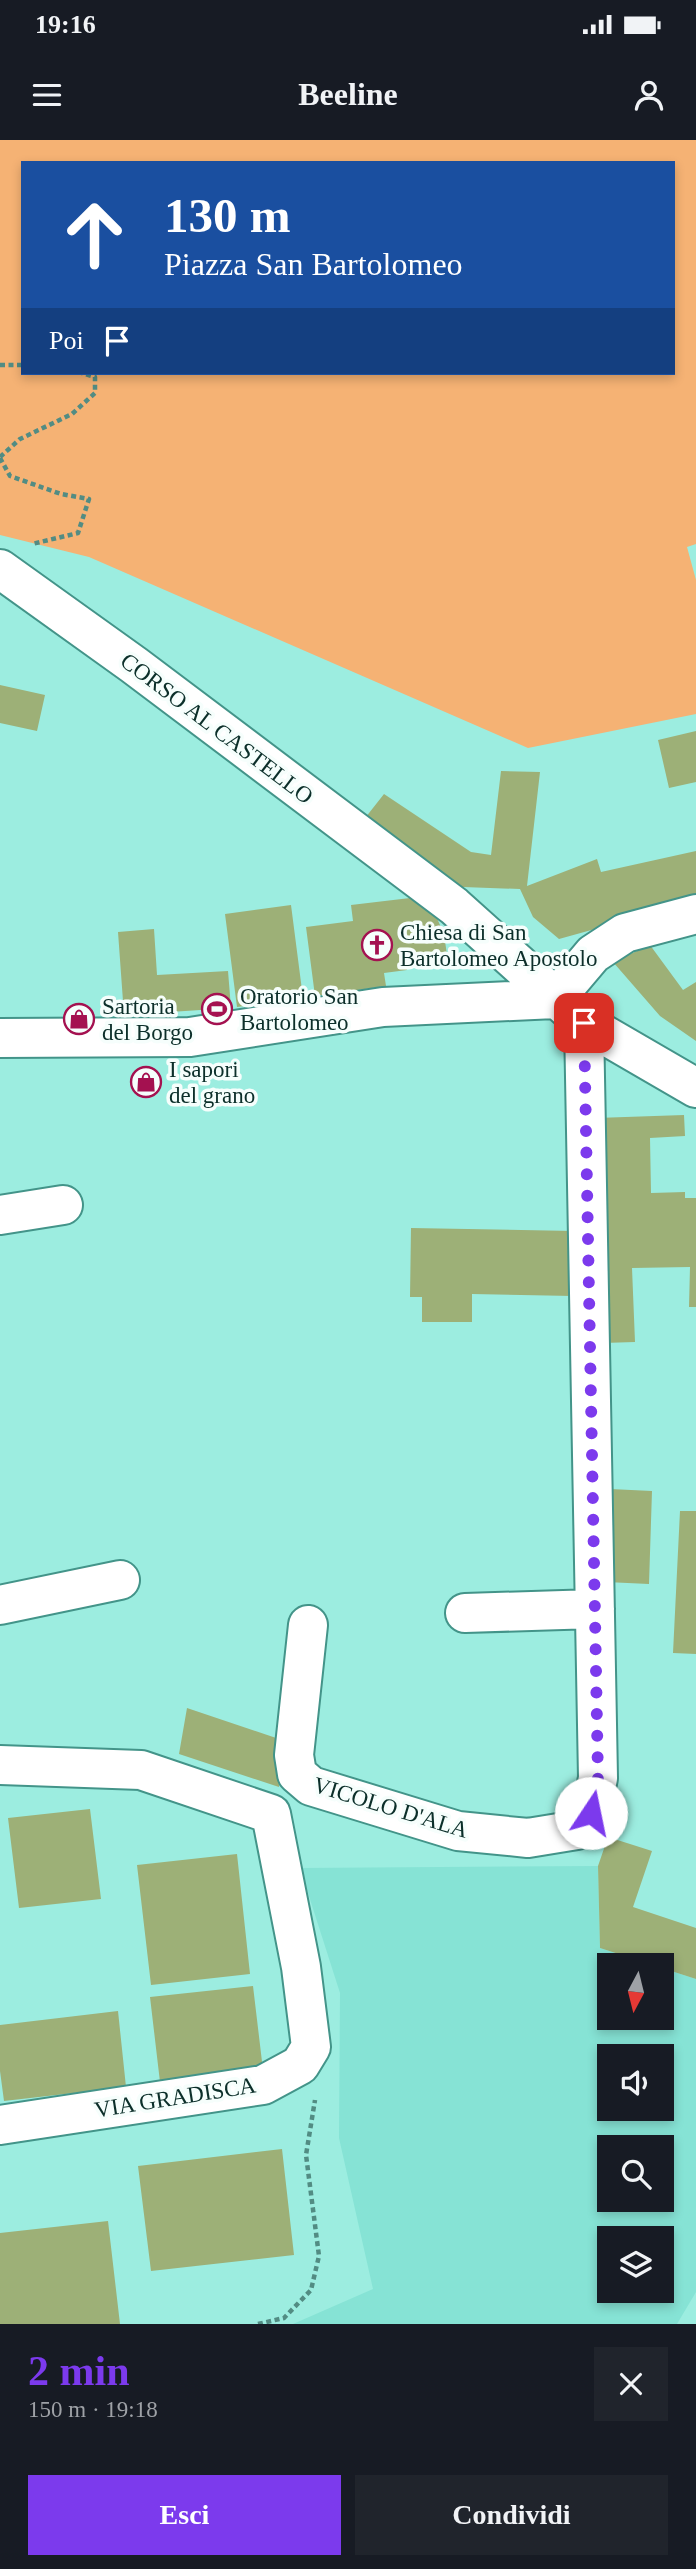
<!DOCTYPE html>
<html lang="it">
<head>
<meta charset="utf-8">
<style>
  :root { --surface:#171b24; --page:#20242c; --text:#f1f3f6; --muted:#9ea1a6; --accent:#7c3aed }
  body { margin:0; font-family:"Times New Roman",serif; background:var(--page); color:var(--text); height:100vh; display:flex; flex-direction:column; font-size:26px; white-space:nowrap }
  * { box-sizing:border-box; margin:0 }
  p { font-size:23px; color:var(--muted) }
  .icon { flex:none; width:38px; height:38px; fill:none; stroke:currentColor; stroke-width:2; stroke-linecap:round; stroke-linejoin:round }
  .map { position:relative; height:2184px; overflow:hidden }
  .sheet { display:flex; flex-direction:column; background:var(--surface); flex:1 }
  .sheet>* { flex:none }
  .hud { position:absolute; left:21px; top:21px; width:654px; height:214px; border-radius:0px; box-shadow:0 4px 10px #0003; background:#1a4fa0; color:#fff; overflow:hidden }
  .needle { width:46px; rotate:187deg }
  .tools { position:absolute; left:597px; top:1813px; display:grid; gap:14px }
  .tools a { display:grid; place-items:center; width:77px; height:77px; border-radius:0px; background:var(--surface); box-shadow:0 4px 10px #0003; font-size:35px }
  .pin { position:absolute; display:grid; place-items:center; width:60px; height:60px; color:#fff; margin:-30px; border-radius:14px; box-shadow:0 4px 10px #0006 }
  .me { position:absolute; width:77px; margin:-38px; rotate:11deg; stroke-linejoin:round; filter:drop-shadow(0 0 5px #0008) }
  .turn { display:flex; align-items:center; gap:24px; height:147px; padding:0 28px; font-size:32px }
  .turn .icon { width:91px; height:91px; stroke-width:2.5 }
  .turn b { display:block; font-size:49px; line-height:60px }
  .then { display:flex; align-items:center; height:66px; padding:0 28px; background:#0003; gap:14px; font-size:26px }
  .round { display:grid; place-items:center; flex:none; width:74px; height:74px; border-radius:0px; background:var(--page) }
  .overview { display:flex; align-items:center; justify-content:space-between; height:119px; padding:0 28px }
  h1 { font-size:42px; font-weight:700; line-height:52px; color:var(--accent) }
  .primary-button { display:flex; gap:14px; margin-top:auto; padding:14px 28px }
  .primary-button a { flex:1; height:80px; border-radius:0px; background:var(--accent); color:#fff; font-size:28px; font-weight:700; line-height:80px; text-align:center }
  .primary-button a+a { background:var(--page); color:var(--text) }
  .status { display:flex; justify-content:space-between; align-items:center; height:49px; padding:0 35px; background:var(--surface); direction:ltr }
  .status svg { height:19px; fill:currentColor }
  header { display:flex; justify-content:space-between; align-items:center; height:91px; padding:0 28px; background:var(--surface); font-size:32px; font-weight:700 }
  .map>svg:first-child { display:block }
  .built { fill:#86e3d5; fill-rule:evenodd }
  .green { fill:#f5b274; fill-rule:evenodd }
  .building { fill:#9db077 }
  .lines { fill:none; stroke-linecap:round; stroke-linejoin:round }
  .minor-casing { stroke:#439489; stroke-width:42 }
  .path { stroke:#528c83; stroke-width:4.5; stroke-dasharray:5 3.5; stroke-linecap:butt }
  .minor { stroke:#fff; stroke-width:38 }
  .route { stroke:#7c3aed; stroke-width:12; stroke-dasharray:0 21.6 }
  .labels { text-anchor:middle; stroke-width:7; stroke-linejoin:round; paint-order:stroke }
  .street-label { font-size:23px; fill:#0c2f2a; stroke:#f6fefc }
  .poi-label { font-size:23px; fill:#0c2f2a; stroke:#f6fefc; text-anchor:start }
</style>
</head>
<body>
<div class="status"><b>19:16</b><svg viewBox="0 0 49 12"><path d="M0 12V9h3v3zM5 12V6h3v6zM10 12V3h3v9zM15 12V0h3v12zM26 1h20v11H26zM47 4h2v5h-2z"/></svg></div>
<header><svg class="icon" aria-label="menu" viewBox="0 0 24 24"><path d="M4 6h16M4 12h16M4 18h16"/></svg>Beeline<svg class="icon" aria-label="person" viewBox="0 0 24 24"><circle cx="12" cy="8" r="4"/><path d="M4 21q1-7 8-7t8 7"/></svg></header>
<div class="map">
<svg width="696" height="2184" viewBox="0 0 696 2184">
  <rect width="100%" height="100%" fill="#9cede0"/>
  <path class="built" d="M598 1726 600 1808 653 1825H609V1878H662V1828L696 1839V2152L677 2184H293L373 2149 339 1998 340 1853 300 1728ZM609 1916H662V1969H609ZM609 2007H662V2060H609ZM609 2098H662V2151H609Z"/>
  <path class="green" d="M0 0H696V404L687 407 696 440V574L528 608 89 417 0 395ZM23 23H674V233H23Z"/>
  <path class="building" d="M0 545 45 555 37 591 0 583Z
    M696 591V642L669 648 658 600Z
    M501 631 540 632 527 746 597 719 601 732 696 711V761L559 799 533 777 520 749 436 746 358 687 384 654 471 712 491 715Z
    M427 756 444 794 447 815 405 820 407 830 384 833 386 846 315 856 306 787 353 781 351 765Z
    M291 765 303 858 237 867 225 774Z
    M154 789 157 835 228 831 231 868 124 875 118 792Z
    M650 805 683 850 696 842V901L660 876 613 822Z
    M684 975 685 996 650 998 651 1053 685 1052V1058H696V1167H689L690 1127 632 1128 635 1202 603 1203 596 978Z
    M411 1088 574 1091 573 1156 472 1154V1182H422V1157H410Z
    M610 1349 652 1351 649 1444 606 1442Z
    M680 1371H696V1514L673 1513Z
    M187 1568 285 1601 279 1647 179 1614Z
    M90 1669 101 1759 19 1768 8 1678Z
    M608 1697 652 1711 633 1767 696 1788V1839L662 1828V1825H653L600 1808 598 1726Z
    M237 1714 250 1834 151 1845 137 1725Z
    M253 1846 263 1930 160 1942 150 1857Z
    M118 1871 126 1947 4 1961 0 1931V1885Z
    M282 2009 294 2115 151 2131 138 2026Z
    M108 2081 120 2184H0V2093Z"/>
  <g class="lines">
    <g class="minor-casing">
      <path id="minor" d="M0 429 134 525 454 766 584 883 696 948
        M0 898 190 897 383 867 555 859 593 814 625 793 696 774
        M0 1075 63 1065
        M0 1465 120 1440
        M465 1473 595 1469
        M308 1485 294 1615 297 1634 311 1646 458 1691 528 1698 577 1690 591 1673 598 1638 584 883
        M0 1625 141 1630 271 1674 301 1827 311 1907 300 1925 263 1945 0 1985"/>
    </g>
    <path class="path" d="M0 225H23
      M0 317 20 299 72 274 95 253V237L82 233
      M0 318 10 336 61 354 89 359 78 393 32 404
      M258 2184 284 2178 311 2150 319 2116 306 2015 315 1960"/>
    <use href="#minor" class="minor"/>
  </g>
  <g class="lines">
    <path class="route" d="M584 883 598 1638 591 1673"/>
  </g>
  <defs>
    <g id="church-ring" transform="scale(1.575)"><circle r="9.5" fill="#f6fefc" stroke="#a41150" stroke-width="1.5"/><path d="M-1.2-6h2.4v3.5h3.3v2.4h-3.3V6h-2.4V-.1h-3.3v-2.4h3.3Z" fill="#a41150"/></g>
    <g id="stadium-ring" transform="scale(1.575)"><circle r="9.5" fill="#f6fefc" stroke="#a41150" stroke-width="1.5"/><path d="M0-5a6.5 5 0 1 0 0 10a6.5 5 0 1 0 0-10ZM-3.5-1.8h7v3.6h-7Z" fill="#a41150"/></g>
    <g id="shop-ring" transform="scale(1.575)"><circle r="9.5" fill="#f6fefc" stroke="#a41150" stroke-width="1.5"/><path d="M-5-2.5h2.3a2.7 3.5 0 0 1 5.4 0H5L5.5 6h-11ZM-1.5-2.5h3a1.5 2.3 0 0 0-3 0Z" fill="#a41150"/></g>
  </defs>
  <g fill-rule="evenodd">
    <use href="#church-ring" x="377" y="805"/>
    <use href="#stadium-ring" x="217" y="869"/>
    <use href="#shop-ring" x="79" y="879"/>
    <use href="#shop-ring" x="146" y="942"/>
  </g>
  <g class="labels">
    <g class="street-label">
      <text transform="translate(217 588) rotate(37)" y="8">CORSO AL CASTELLO</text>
      <text transform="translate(391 1667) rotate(17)" y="8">VICOLO D'ALA</text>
      <text transform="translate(175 1957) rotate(-9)" y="8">VIA GRADISCA</text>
    </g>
    <g class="poi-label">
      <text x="400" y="800">Chiesa di San<tspan x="400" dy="26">Bartolomeo Apostolo</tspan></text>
      <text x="240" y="864">Oratorio San<tspan x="240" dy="26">Bartolomeo</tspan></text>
      <text x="102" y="874">Sartoria<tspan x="102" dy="26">del Borgo</tspan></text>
      <text x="169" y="937">I sapori<tspan x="169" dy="26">del grano</tspan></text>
    </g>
  </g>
</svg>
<div class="tools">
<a><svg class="needle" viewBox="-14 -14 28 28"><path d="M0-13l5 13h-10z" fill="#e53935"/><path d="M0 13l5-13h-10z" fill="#9ea1a6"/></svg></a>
<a><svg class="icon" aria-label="sound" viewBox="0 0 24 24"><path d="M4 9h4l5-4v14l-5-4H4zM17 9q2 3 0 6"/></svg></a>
<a><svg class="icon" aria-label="search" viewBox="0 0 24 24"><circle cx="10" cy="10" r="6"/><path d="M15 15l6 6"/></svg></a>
<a><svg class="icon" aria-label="layers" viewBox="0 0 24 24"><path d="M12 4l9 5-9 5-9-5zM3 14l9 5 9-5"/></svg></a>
</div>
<div class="pin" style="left:584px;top:883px;background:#d93025"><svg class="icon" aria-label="arrive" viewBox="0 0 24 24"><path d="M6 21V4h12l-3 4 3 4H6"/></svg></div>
<svg class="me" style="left:591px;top:1673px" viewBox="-20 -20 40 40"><circle r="19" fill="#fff"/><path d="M0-13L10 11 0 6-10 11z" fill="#7c3aed"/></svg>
<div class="hud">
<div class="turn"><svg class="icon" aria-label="ahead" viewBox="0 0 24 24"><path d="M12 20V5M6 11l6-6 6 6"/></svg><div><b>130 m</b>Piazza San Bartolomeo</div></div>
<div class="then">Poi<svg class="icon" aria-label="arrive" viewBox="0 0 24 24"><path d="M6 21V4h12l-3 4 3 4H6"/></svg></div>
</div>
</div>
<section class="sheet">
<div class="overview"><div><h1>2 min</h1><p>150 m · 19:18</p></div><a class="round"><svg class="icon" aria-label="close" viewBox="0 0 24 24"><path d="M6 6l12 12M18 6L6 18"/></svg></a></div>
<div class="primary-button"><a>Esci</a><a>Condividi</a></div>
</section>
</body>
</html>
